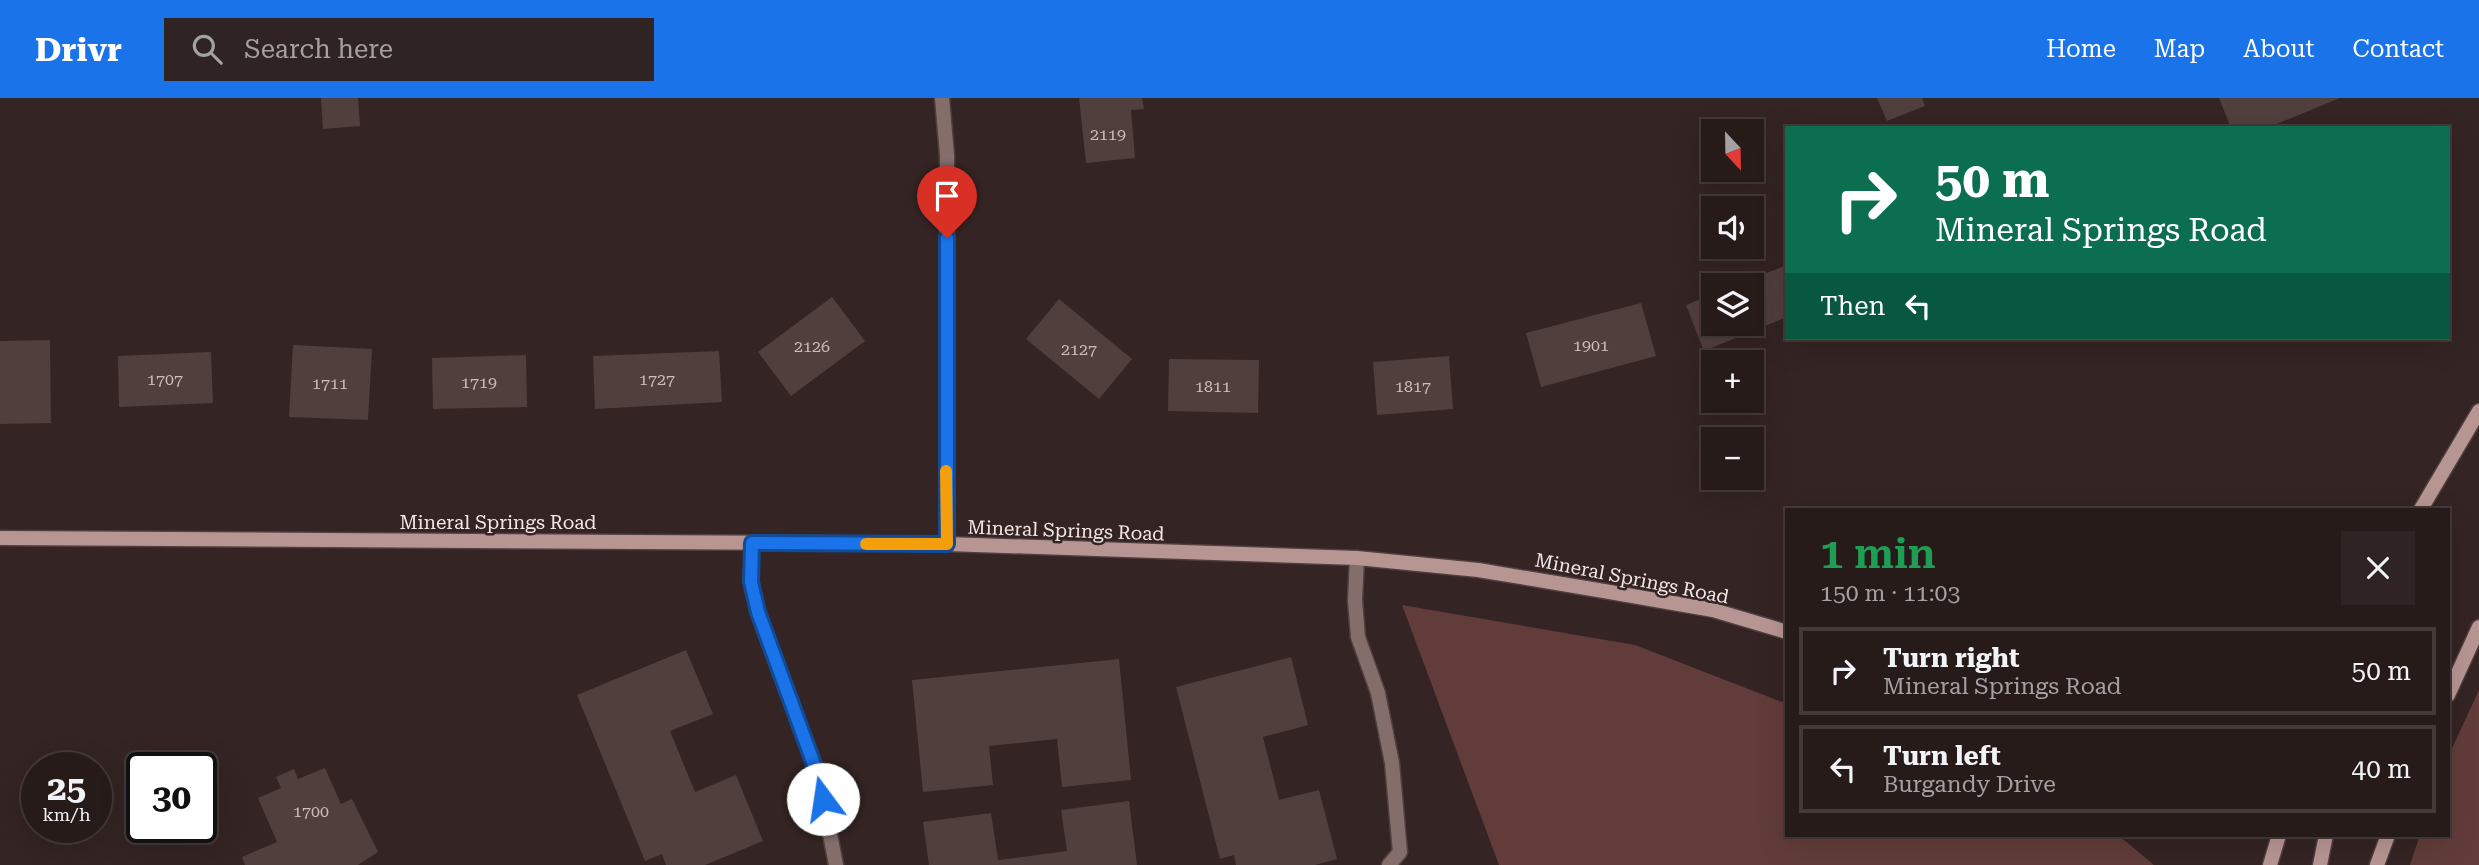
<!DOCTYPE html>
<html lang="en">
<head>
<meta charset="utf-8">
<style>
  :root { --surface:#271b1a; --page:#2f2423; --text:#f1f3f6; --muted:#a4a1a2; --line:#433939; --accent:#1a73e8 }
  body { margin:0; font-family:"Roboto Serif",serif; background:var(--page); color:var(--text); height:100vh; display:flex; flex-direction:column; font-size:26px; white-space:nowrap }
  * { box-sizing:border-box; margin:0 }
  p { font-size:23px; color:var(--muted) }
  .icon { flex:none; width:38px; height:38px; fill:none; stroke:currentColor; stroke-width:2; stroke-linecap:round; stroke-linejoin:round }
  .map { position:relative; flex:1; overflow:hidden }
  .side { position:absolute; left:1785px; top:410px; width:665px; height:329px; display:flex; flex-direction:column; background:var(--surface); border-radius:0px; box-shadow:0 7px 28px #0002,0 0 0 2px var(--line) }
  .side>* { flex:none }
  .banner { position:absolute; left:1785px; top:28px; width:665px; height:214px; border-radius:0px; box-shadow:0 7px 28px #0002,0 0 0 2px var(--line); background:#0b6e4f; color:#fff; overflow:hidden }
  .needle { width:46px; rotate:158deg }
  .controls { position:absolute; left:1701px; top:21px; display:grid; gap:14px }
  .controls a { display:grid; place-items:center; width:63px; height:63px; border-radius:0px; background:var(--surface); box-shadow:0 7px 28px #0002,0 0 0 2px var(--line); font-size:35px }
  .speed { position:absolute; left:21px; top:654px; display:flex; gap:14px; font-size:35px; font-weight:700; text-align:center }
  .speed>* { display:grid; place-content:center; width:91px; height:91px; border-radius:50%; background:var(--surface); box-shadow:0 7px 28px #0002,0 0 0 2px var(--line); line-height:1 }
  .speed small { font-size:18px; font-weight:400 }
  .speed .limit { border:4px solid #111; border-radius:10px; background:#fff; color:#111 }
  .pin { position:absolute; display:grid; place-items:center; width:60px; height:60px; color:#fff; margin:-72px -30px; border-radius:50% 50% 50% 0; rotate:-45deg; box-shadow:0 0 7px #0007 }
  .pin .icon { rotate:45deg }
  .me { position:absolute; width:77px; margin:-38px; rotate:346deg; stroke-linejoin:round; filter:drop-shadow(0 0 5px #0008) }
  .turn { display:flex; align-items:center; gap:24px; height:147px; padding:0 35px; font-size:32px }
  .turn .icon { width:91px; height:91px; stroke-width:2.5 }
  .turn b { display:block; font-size:49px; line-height:60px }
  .then { display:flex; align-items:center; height:66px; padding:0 35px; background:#0003; gap:14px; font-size:26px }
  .round { display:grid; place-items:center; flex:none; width:74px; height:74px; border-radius:0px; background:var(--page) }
  .summary { display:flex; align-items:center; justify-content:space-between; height:119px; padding:0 35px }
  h1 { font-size:42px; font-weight:600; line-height:52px; color:#1e9e55 }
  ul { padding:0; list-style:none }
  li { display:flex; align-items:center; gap:21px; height:88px; margin:0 14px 10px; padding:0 21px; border:4px solid var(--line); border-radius:0px }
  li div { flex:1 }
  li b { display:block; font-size:26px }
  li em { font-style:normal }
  header { display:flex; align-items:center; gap:42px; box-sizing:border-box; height:98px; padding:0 35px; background:var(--accent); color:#fff }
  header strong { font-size:33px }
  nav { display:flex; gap:38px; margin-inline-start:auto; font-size:24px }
  .search { width:490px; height:63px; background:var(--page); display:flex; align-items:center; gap:18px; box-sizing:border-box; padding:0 24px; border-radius:0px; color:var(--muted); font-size:26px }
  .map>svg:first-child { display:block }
  .green { fill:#613c3a }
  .building { fill:#513f3e }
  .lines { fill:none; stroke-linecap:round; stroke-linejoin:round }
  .street-casing { stroke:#4f3f3e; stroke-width:17 }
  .secondary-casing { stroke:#4f3f3e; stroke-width:17 }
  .street { stroke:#836e6c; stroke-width:14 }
  .secondary { stroke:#b79592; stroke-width:14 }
  .route-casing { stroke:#114b97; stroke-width:18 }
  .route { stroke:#1a73e8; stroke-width:12 }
  .slow { stroke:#f59e0b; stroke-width:12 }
  .labels { text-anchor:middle; stroke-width:5; stroke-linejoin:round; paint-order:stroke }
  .number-label { font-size:16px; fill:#cabdbc }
  .street-label { font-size:19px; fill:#f2e7e6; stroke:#342423 }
</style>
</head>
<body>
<header>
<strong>Drivr</strong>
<div class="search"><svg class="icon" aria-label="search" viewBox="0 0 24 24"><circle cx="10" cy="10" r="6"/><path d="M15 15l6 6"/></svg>Search here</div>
<nav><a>Home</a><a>Map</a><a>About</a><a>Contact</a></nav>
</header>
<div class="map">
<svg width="2479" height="767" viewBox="0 0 2479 767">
  <rect width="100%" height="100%" fill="#342423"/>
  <path class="green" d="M1402 507 1635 547 1787 606V737H2118L2154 767H1499Z
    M2479 592V767H2410L2420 737H2448V659Z"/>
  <path class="building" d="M321 0H358L360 28 323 31Z
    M1079 0H1142L1144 11 1131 12 1135 60 1086 65Z
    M1877 0H1922L1925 8 1887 23Z
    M2219 0H2340L2267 30H2231Z
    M1787 167V219L1704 253 1686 207 1713 196V226H1752V187H1736Z
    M832 199 865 243 791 298 758 254Z
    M1059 201 1132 261 1099 301 1026 241Z
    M1641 205 1656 258 1541 289 1526 235Z
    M50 242 51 325 0 326V243Z
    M293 247 372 251 368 322 289 319Z
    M719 253 722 304 595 311 593 258Z
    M211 254 213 305 119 309 118 258Z
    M526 257 527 309 433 311 432 260Z
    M1449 258 1453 311 1377 317 1373 264Z
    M1169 261 1259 262 1258 315 1168 313Z
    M686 552 713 616 670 633 695 694 736 677 763 743 705 767H666L662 756 645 763 577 597Z
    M1291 559 1308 627 1263 639 1279 702 1319 692 1337 761 1315 767H1236L1234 757 1220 761 1176 589Z
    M1119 561 1131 682 1062 689 1057 641 989 648 993 687 923 694 912 582Z
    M325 670 341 706 352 701 378 754 358 767H245L242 759 277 744 258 700 281 690 276 679 294 671 298 681Z
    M1129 703 1137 767H929L923 724 991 715 998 762 1067 753 1061 712Z"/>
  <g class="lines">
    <g class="street-casing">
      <path id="street" d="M942 0 947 57V446
        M752 445 751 484 758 515 819 679 836 767
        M1357 460 1355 502 1358 539 1378 595 1392 665 1400 754 1389 767"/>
    </g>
    <g class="secondary-casing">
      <path id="secondary" d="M2421 411 2479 313
        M0 440 947 446 1357 460 1478 472 1598 492 1713 512 1787 534
        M2448 597 2479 529
        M2270 767 2279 737
        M2320 767 2326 737
        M2377 767 2388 737"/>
    </g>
    <use href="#street" class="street"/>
    <use href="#secondary" class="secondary"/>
  </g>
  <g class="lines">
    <g class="route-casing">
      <path id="route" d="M823 701 819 680 758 514 751 484 752 445 947 446V140"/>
    </g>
    <use href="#route" class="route"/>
    <path class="slow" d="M866 446H947L946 373"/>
  </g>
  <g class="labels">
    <g class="number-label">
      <text x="1108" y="42">2119</text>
      <text x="1591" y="253">1901</text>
      <text x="812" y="254">2126</text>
      <text x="1079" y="257">2127</text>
      <text x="165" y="287">1707</text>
      <text x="657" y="287">1727</text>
      <text x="479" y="290">1719</text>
      <text x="330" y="291">1711</text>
      <text x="1213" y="294">1811</text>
      <text x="1413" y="294">1817</text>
      <text x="311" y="719">1700</text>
    </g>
    <g class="street-label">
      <text x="498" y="431">Mineral Springs Road</text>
      <text transform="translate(1066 432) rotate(2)" y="7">Mineral Springs Road</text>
      <text transform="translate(1632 480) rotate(11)" y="7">Mineral Springs Road</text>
    </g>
  </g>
</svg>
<div class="controls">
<a><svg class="needle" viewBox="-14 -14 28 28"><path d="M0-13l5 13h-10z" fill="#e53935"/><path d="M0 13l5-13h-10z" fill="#a4a1a2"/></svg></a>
<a><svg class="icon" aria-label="sound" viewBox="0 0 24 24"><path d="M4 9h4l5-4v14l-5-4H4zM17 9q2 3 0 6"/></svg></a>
<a><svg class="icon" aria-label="layers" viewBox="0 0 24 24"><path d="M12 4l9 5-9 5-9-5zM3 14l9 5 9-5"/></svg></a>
<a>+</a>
<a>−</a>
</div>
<div class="speed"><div>25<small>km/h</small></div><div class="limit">30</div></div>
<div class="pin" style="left:947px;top:140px;background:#d93025"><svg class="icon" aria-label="arrive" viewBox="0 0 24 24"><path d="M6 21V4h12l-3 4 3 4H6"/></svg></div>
<svg class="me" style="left:823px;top:701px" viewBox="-20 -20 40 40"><circle r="19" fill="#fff"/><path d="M0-13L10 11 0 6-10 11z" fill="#1a73e8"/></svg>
<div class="banner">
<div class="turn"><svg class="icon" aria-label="right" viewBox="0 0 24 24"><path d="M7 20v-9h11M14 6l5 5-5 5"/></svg><div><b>50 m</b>Mineral Springs Road</div></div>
<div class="then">Then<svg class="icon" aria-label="left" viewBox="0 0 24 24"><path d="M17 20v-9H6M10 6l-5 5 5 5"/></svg></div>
</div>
<section class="side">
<div class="summary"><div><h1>1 min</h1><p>150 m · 11:03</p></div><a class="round"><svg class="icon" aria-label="close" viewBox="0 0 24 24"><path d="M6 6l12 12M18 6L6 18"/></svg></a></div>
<ul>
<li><svg class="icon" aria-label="right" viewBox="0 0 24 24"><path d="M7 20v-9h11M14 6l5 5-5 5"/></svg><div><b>Turn right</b><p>Mineral Springs Road</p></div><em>50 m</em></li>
<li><svg class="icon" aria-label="left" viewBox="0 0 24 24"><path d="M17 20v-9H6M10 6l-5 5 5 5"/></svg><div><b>Turn left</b><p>Burgandy Drive</p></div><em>40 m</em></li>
</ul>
</section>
</div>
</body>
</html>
